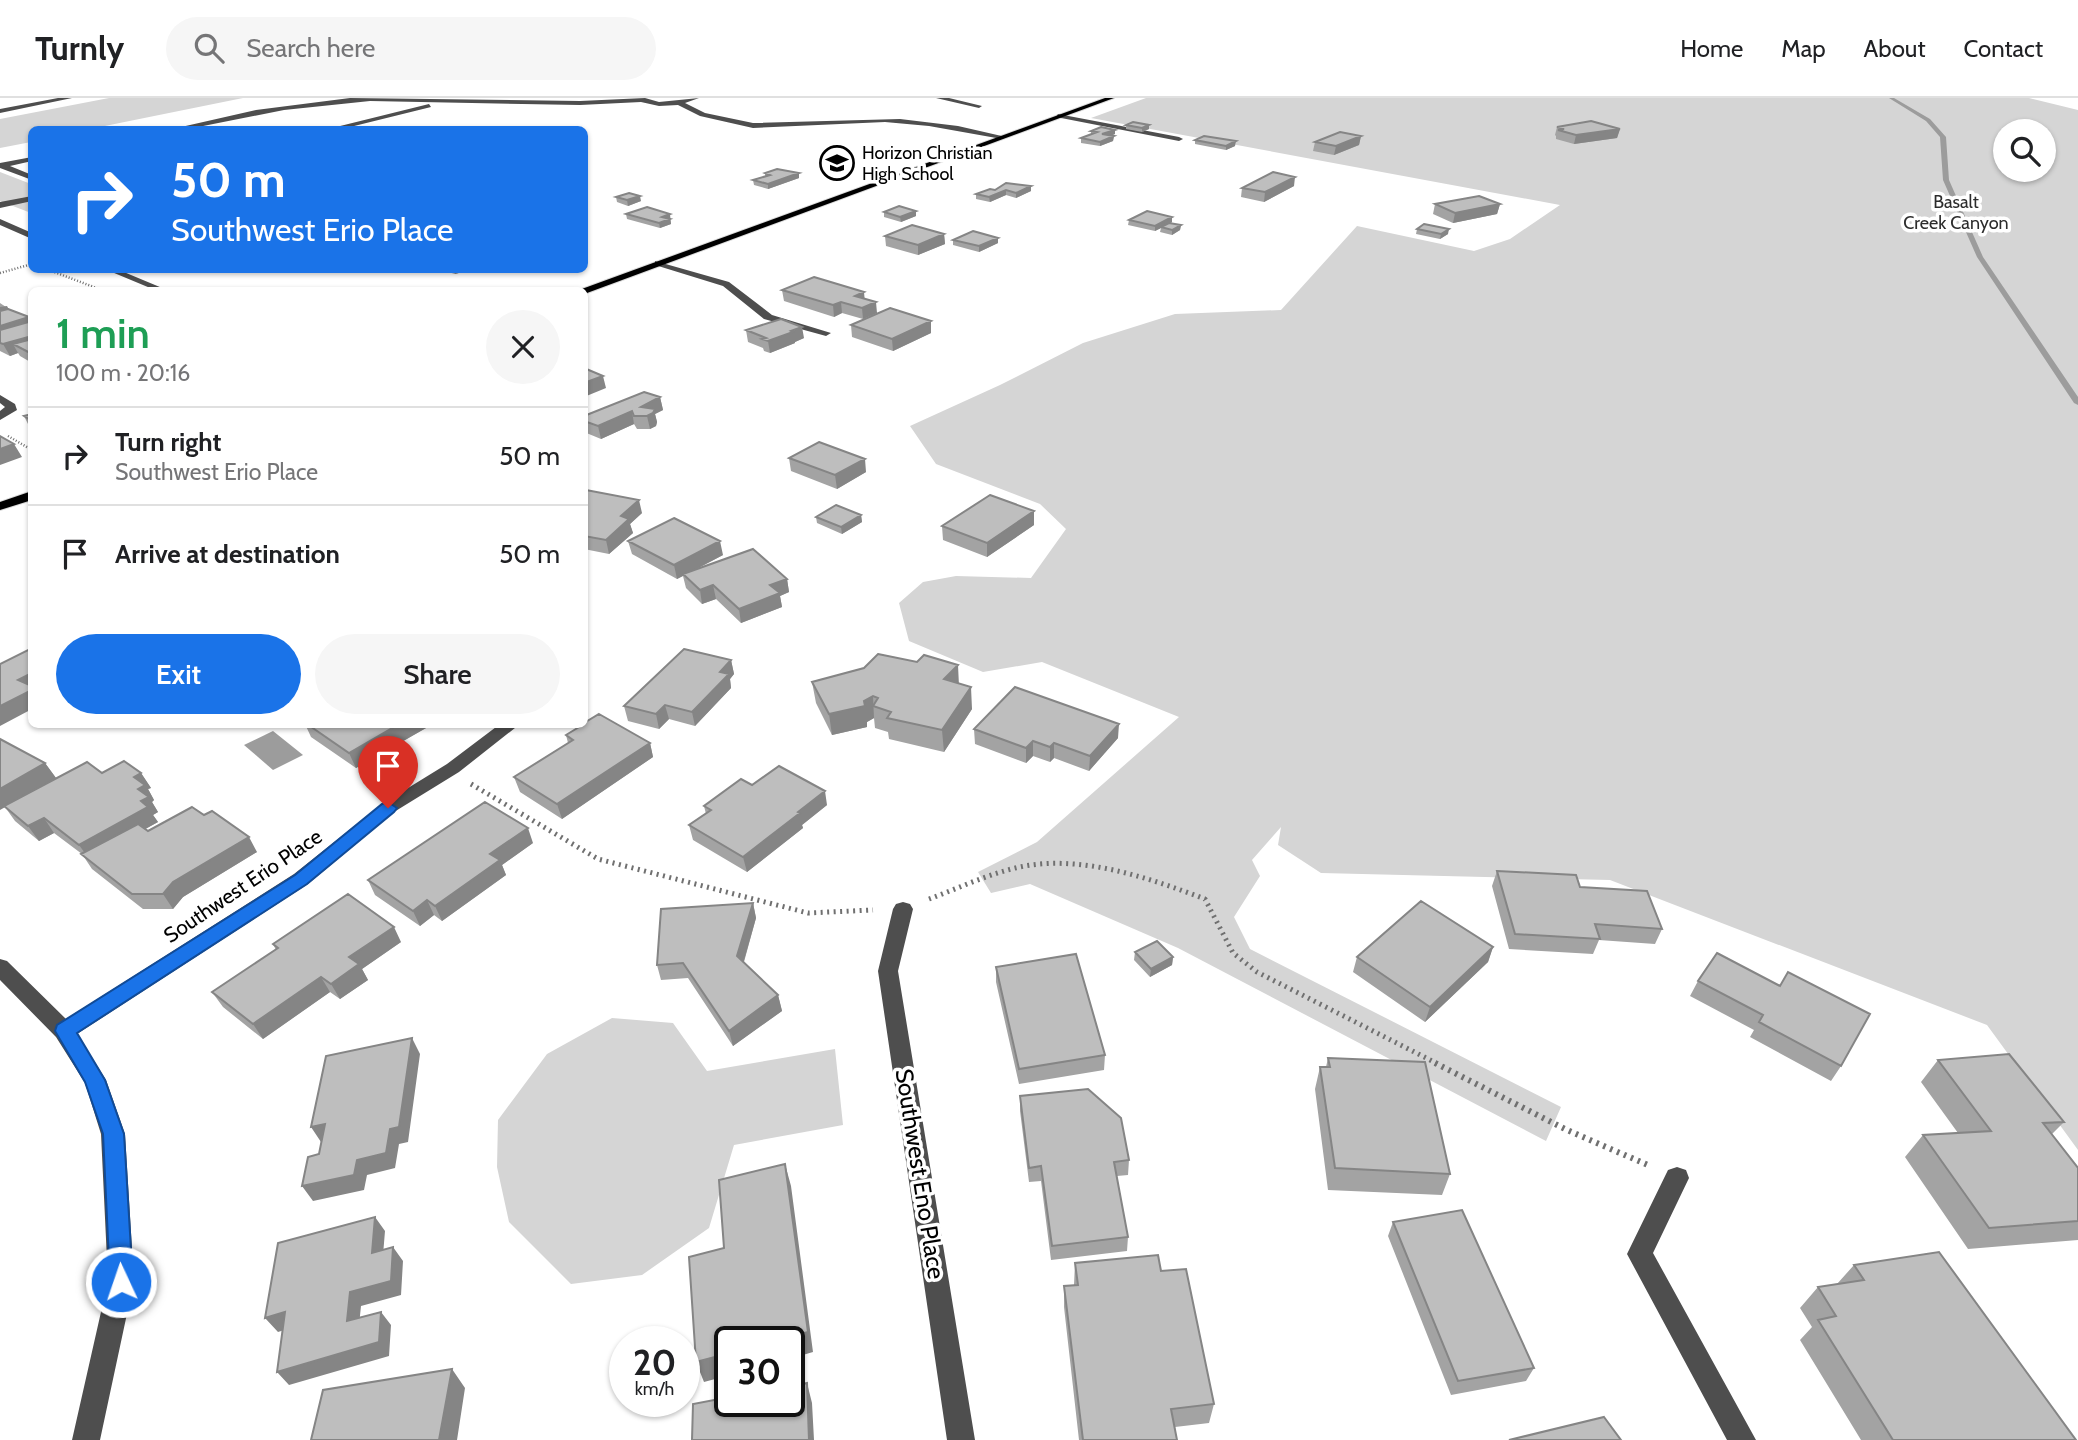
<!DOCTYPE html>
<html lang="en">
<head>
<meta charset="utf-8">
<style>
  :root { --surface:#fff; --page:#f6f6f6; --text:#202124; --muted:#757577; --line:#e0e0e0; --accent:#1a73e8 }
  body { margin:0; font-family:Cabin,sans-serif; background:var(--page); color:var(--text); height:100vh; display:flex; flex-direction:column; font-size:26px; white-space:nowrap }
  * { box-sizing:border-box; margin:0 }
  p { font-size:23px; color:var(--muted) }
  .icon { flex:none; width:38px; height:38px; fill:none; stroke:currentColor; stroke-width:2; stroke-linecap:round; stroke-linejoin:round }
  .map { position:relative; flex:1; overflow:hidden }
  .sheet { position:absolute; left:28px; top:189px; width:560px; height:441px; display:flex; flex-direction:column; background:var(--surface); border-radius:10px; box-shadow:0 2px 5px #0004 }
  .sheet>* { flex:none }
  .guide { position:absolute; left:28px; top:28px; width:560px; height:147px; border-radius:10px; box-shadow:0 2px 5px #0004; background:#1a73e8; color:#fff; overflow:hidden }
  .buttons { position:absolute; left:1993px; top:21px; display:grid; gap:14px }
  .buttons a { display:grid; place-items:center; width:63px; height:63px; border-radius:50%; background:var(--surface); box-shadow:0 2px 5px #0004; font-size:35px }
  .speed { position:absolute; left:609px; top:1228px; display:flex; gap:14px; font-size:35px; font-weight:700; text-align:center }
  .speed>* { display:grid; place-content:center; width:91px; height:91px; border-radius:50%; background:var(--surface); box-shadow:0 2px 5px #0004; line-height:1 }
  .speed small { font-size:18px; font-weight:400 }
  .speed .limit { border:4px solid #111; border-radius:10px; background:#fff; color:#111 }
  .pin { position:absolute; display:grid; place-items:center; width:60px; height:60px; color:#fff; margin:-72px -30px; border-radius:50% 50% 50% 0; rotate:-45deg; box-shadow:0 0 7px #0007 }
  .pin .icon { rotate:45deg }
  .me { position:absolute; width:77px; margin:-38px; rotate:357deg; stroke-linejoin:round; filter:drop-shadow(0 0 5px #0008) }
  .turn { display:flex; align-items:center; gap:24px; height:147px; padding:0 28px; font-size:32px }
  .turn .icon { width:91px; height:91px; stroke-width:2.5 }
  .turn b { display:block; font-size:49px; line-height:60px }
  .round { display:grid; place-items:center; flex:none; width:74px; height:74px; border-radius:37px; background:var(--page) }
  .head { display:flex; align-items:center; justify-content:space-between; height:119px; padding:0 28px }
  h1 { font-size:42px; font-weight:600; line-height:52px; color:#1e9e55 }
  .button { display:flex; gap:14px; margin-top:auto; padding:14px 28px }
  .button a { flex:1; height:80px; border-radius:42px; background:var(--accent); color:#fff; font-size:28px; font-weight:600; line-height:80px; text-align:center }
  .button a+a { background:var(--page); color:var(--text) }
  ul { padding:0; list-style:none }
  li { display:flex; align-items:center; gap:21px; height:98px; padding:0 28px; border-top:2px solid var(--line) }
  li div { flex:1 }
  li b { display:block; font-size:26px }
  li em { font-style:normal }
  header { display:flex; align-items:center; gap:42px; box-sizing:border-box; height:98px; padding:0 35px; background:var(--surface); border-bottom:2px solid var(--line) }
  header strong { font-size:33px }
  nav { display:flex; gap:38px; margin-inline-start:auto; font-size:24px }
  .search { width:490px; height:63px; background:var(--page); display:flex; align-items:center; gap:18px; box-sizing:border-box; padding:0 24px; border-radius:38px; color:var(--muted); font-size:26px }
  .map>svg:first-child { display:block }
  .green { fill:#d5d5d5; fill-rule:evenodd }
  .water { fill:#9c9c9c }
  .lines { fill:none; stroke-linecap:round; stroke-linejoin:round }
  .stream { fill:#9c9c9c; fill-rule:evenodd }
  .major-casing { stroke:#dbdbdb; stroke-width:2 }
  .path-far2 { stroke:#707070; stroke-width:2.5; stroke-dasharray:1 2; stroke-linecap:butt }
  .path-far1 { stroke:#707070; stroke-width:5; stroke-dasharray:2 4.5; stroke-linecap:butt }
  .path { stroke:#707070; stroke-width:6; stroke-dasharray:2.5 5; stroke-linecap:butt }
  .minor { fill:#4e4e4e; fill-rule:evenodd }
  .major { fill:#000; fill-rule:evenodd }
  .wall { fill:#a3a3a3 }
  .shaded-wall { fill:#858585 }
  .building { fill:#bebebe; stroke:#858585; stroke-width:2 }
  .route { fill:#1a73e8; stroke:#114b97; stroke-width:2 }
  .labels { text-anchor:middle; stroke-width:7; stroke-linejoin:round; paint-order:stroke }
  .far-poi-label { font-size:18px; fill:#000; stroke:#fff; text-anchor:start }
  .far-park-label { font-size:18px; fill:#2c2c2c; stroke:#fff }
  .street-label { font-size:21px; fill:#000; stroke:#fff }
  .near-street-label { font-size:24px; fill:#000; stroke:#fff }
</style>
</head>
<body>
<header>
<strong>Turnly</strong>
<div class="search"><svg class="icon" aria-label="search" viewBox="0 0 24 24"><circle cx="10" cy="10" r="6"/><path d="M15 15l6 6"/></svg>Search here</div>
<nav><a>Home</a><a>Map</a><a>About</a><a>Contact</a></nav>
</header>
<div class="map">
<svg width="2078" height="1342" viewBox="0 0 2078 1342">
  <rect width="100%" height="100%" fill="#fff"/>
  <path class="green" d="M109 0H243L90 31 32 32 31 44 0 50V21Z
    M1146 0H2029L2078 12V1052L1987 927 1610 782 1321 775 1278 747 1281 729 1252 762 1260 778 1234 819 1250 851 1561 1009 1546 1043 1178 850 1030 786 991 795 978 774 1037 744 1179 619 1042 564 983 574 909 543 899 505 923 484 956 478 1031 480 1066 431 1040 406 936 366 910 328 1000 287 1083 245 1175 216 1281 212 1357 128 1474 153 1510 141 1560 107 1091 20ZM2006 33H2044V72H2006Z
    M0 74 31 86V115L0 103Z
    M612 920 673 925 707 973 835 951 843 1027 734 1047 709 1130 642 1177 571 1186 509 1124 497 1069 498 1022 547 956Z"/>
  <path class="water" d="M273 633 303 657 273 672 244 647Z"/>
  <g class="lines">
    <path class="stream" d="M1889 0H1894L1930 21 1946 39 1949 82 1983 159 2078 299V307L2074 305 1977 159 1943 82 1940 39 1926 23Z"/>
    <g class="major-casing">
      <path id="major" d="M1105 0H1114L587 195 579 192Z
        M32 393V402L0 412V404Z"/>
    </g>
    <path class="path-far2" d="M49 172 99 191
      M0 175 32 166
      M8 338 32 352"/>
    <path class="path-far1" d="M471 686 598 761 808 815 873 812
      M929 801C962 789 996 772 1031 767 1089 759 1152 781 1205 801L1233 855 1257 874 1438 966"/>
    <path class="path" d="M1435 965 1565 1031 1650 1068"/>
    <path class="minor" d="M58 0H72L0 15V11Z
      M350 0 580 3 645 0 659 4 699 0 685 5 705 15 753 25 900 21 958 28 1006 39 1002 41 929 28 885 24 753 30 700 18 678 7 659 8 641 4 580 7 370 3 284 12 183 32H168L256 12Z
      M936 0H949L982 8 979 10Z
      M429 6 431 9 338 32H324Z
      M1058 16 1179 39 1183 41 1179 43 1056 19Z
      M32 59V63L10 68 32 77V82L0 70V65Z
      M32 98V103L0 110V104Z
      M0 121 32 135V141L0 127Z
      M655 163 729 184 772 217 831 235 826 238 764 221 723 188 655 167Z
      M107 172H119L167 192H155Z
      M0 297 15 306 17 312 0 322V313L5 309 0 305Z
      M500 626H520L459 674 394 714 308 786 77 936 106 982 125 1036 134 1183 100 1342H72L108 1183 101 1036 85 985 56 939 0 882V861L7 863 66 921 294 776 382 706 447 666Z
      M903 804 910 806 913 811 898 873 975 1342H947L878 873 893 811 896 806Z
      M1677 1069 1686 1072 1689 1080 1653 1155 1756 1342H1727L1627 1156 1668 1072Z"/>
    <use href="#major" class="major"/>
  </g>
  <path class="wall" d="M1126 27 1149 31 1142 34 1126 31Z
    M1557 29 1620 31 1617 40 1574 46 1556 41V38L1555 37Z
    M1115 32V36L1110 38H1114L1113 43 1100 48 1081 45V40L1091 37V33Z
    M1361 38 1359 47 1334 57 1313 53 1315 44Z
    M1195 42 1235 48 1226 52 1195 46Z
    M765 75H799V80L768 91 754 87 753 82 765 78Z
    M1294 88 1264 104 1241 99 1242 90Z
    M995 92 1031 93 1016 100 1006 97 990 104 976 101V96Z
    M616 99 641 103 628 108 617 104Z
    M1435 106H1500L1497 116 1453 125 1433 116Z
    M916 113V118L901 124 884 119V114Z
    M626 116 671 121H670L671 126 660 130 627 121Z
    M1129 122 1172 124 1171 125 1181 127 1180 132 1172 137 1160 134 1161 130 1155 133 1128 127Z
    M1417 131 1448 136 1440 141 1416 136Z
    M944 136 945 146 918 157 886 148 885 138Z
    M953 142 998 145 979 154 953 147Z
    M441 172H470L455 176Z
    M782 192 865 200 877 215 863 221 842 215 834 219 784 203Z
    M0 205 9 211 32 223V265L20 258 18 255 10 258 0 253Z
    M851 227 931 235 893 253 852 239Z
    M746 232 804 240 795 244V245L770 255 764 253 763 250 748 244Z
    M660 299 663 312 655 316 657 324 656 328 650 331H637L634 326 601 341 584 334V318Z
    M32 316V334L24 318Z
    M789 360 866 374 837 391 791 373Z
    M584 394 642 415 630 426 633 435 609 456 584 451Z
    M1034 413V427L987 459 943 442 942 428Z
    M861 417 862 424 842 436 817 425 816 419Z
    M628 443 723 457 693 473 787 481 789 494 780 498 782 509 741 525 716 501 702 506 686 490 683 478 677 481 632 456Z
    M731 562 734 576 730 581 731 590 695 628 669 621 659 631 628 623 624 608Z
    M812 584 959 586 972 611 944 654 889 641 888 634 875 630 874 620 867 624V629L832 637 816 605Z
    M305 626H425L426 630 356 670 311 639Z
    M974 631 1118 640 1089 673 1054 660 1050 664 1033 658 1026 665 975 646Z
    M566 637 650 645 653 659 562 721 520 694 514 679 568 645Z
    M45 665 56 680 102 675H141L151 690 148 691 154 702 152 704 158 714 153 717 158 724 145 731 148 733 257 754 183 799 173 811H143L92 771 82 756 54 735 39 743 15 723 5 709Z
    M752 687 827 707 802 727 803 730 747 774 693 742 689 727 706 716 704 708Z
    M533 745 502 767 506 777 442 823 434 817 420 828 375 797 368 782Z
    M1497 773 1580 789 1662 831 1655 846 1599 842 1593 856 1509 851 1492 788Z
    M753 805 756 820 744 864 778 897 782 913 733 948 688 880 661 882 657 867Z
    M401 844 362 871 368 882 340 901 330 894 263 941 223 909 212 894 276 852 273 846Z
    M1493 849 1488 864 1425 924 1353 874 1357 859Z
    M1135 854 1173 859 1172 867 1150 879 1134 862Z
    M1717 855 1841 968 1831 983 1750 939 1754 932 1690 898 1698 883Z
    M996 869 1105 957 1104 972 1019 986 996 884Z
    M1328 960 1450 1076 1442 1097 1328 1092 1315 991 1320 969H1326Z
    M1938 962 2064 1024 2052 1036 2078 1070V1142L1968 1151 1905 1059 1923 1037 1958 1035 1921 984Z
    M1020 998 1129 1062 1128 1077 1117 1078 1128 1139 1127 1153 1051 1162 1041 1083 1029 1084 1020 1013Z
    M1393 1124 1534 1270 1526 1283 1451 1297 1388 1138Z
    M1075 1165 1161 1173 1214 1306 1209 1325 1175 1329 1177 1342H1079L1064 1209V1188L1074 1187Z
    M1854 1167 2076 1342H1861L1800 1242 1812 1229 1800 1210 1818 1189 1837 1186Z"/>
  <path class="shaded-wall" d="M1149 27V31L1142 34V30Z
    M1620 31 1617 40 1574 46 1576 37Z
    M1115 32V36L1102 41V36Z
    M1114 38 1113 43 1100 48V44Z
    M1361 38 1359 47 1334 57 1336 48Z
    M1236 43 1235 48 1226 52V48Z
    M799 75V80L768 91V86Z
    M1295 79 1294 88 1264 104 1265 94Z
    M1031 88V93L1016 100V95Z
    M1006 92V97L990 104 989 99Z
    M640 98 641 103 628 108 627 102Z
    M1500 106 1497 116 1453 125 1455 115Z
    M916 113V118L901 124 900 119Z
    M670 116 671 126 660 130 659 125 662 119Z
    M1172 119V124L1162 129H1161V130L1155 133V128Z
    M1181 127 1180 132 1172 137V132Z
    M1449 131 1448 136 1440 141 1441 136Z
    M944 136 945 146 918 157V147Z
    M998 140V145L979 154V148Z
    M454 172H470L455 176Z
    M864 194 865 205 855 198Z
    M841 204 842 215 834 219 833 207Z
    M876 204 877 215 863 221 862 210Z
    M7 208 13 219 0 222V209Z
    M29 219 32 225 0 241V228Z
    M931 223V235L893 253 892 241Z
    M802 229 804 240 795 244V245L770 255 768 243Z
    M32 238V251L13 246 18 255 10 258 3 246Z
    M603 278 606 290 584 299V285Z
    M660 299 663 312 655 316 657 324 656 328 650 331 647 318 641 309Z
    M632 313 634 326 601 341 598 328Z
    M14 346 22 359 0 367V351Z
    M865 361 866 374 837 391 835 377Z
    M639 402 642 415 630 426 633 435 609 456 606 442 621 418Z
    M1034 413V427L987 459V445Z
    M861 417 862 424 842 436 841 429Z
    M720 443 723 457 677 481 674 467Z
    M787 481 789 494 780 498 782 509 741 525 739 511 770 487Z
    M713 487 716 501 702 506 700 492Z
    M731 562 734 576 730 581 731 590 695 628 692 614 720 574Z
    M958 567 959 588 944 581Z
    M32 575V611L0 628V608L18 582Z
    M971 589 972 611 944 654 942 632Z
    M873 598 874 620 867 624V629L832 637 829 616 864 603Z
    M665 607 669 621 659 631 656 616Z
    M399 626H425L426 630 356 670 349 655Z
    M1119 626 1118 640 1089 673 1090 658Z
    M1033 643V658L1026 665V650Z
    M650 645 653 659 562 721 557 706Z
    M1054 645V660L1050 664V649Z
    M45 665 56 680 0 712V691Z
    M141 675 151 690 148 691 154 702 152 704 158 714 153 717 158 724 90 762 79 747 141 703 134 679Z
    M825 693 827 707 802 727 803 730 747 774 743 759Z
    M44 720 54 735 39 743 28 728Z
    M528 730 533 745 502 767 506 777 442 823 435 808 490 756Z
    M249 739 257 754 183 799 173 811 163 796 173 784Z
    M427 802 434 817 420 828 413 813Z
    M753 805 756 820 741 873 737 858Z
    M394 829 401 844 362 871 368 882 340 901 331 886 349 859Z
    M1493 849 1488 864 1425 924 1430 909Z
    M1173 859 1172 867 1150 879 1151 871Z
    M321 879 330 894 263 941 253 926Z
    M778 897 782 913 733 948 729 933Z
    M412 940 420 956 408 1044 399 1046 395 1070 367 1077 364 1092 313 1103 302 1088 390 1031Z
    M325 1026 321 1044 311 1029Z
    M785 1066 791 1088 813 1254 789 1261V1244H770Z
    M375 1119 385 1133 382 1169 372 1155Z
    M393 1149 403 1163 401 1197 361 1208 358 1237 347 1223 350 1194Z
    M285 1214 297 1228 278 1234 265 1220Z
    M381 1214 391 1227 389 1258 289 1287 277 1274Z
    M730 1255V1277L704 1284 696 1264Z
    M452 1271 465 1290 457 1342H439Z
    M807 1285 812 1305 814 1342H809Z"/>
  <path class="building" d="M1591 23 1620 31 1576 37 1558 32 1564 31 1557 29Z
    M1133 24 1149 27 1142 30 1126 27Z
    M1101 29 1115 32 1102 36 1114 38 1100 44 1081 40 1097 34 1091 33Z
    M1340 34 1361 38 1336 48 1315 44Z
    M1204 38 1236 43 1226 48 1195 42Z
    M777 71 799 75 768 86 753 82 770 77 765 75Z
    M1273 74 1295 79 1265 94 1242 90Z
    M1006 85 1031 88 1016 95 1006 92 989 99 976 96 990 91 995 92Z
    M629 95 640 98 627 102 616 99Z
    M1479 98 1500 106 1455 115 1435 106Z
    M899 108 916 113 900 119 884 114Z
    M647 109 670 116 662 119 670 121 659 125 626 116Z
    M1147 113 1172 119 1155 128 1129 122Z
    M1169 125 1181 127 1172 132 1161 129Z
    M1424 126 1449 131 1441 136 1417 131Z
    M912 127 944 136 918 147 885 138Z
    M973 133 998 140 979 148 953 142Z
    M814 179 864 194 855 198 876 204 862 210 841 204 833 207 782 192Z
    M890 210 931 223 892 241 851 227Z
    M8 211 29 219 0 228V213Z
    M781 221 802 229 791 233 793 234 768 243 762 241 766 240 746 232Z
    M32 223V238L3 246 0 245V232Z
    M32 241V256L13 246Z
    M584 270 603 278 584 285Z
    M644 294 660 299 641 309 655 311 653 315 647 318H634L632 313 598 328 584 323V318Z
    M32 316V323L24 318Z
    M0 338 14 346 0 351Z
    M819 344 865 361 835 377 789 360Z
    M586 392 639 402 621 418 629 421 606 442 584 438V394Z
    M990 397 1034 413 987 445 942 428Z
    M836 407 861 417 841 429 816 419Z
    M674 420 720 443 674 467 628 443Z
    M753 451 787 481 770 487 780 495 739 511 713 487 700 492 683 476Z
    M32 550V575L18 582 32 588V592L0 608V566Z
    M684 551 731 562 720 574 729 576 692 614 665 607 656 616 624 608Z
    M878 556 917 564 924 557 958 567 944 581 971 589 942 632 887 620 891 614 873 608 878 600 873 598 864 603 865 608 829 616 812 584 864 570Z
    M1015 589 1119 626 1090 658 1054 645 1050 649 1033 643 1026 650 974 631Z
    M599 616 650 645 557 706 514 679 573 642 566 637 584 626V625Z
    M307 626H399L349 655Z
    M0 641 45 665 0 691Z
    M124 663 141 675 134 679 145 687 138 691 149 699 141 703 148 709 79 747 44 720 28 728 4 708 87 664 102 675Z
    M779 668 825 693 798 714 800 715 743 759 689 727 711 712 704 708 741 681 752 687Z
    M485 704 528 730 490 756 500 762 435 808 427 802 413 813 368 782Z
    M192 709 204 717 212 713 249 739 173 784 163 796H132L81 756 138 726 148 733Z
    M1497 773 1576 777 1580 789 1647 793 1662 831 1595 826 1600 841 1515 836Z
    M348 796 394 829 349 859 359 866 331 886 321 879 253 926 212 894 278 850 273 846Z
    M1421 803 1493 849 1430 909 1357 859Z
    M753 805 737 858 778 897 729 933 683 865 657 867 661 811Z
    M1157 843 1173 859 1151 871 1135 854Z
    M1717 855 1780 888 1788 874 1870 916 1841 968 1759 924 1763 917 1698 883Z
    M1076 856 1105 957 1019 971 996 869Z
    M412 940 399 1029 390 1031 386 1055 357 1062 354 1077 302 1088 308 1059 319 1056 325 1026 311 1029 326 958Z
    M2009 956 2064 1024 2043 1025 2078 1070V1123L1989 1130 1923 1037 1991 1033 1938 962Z
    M1328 960 1425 964 1450 1076 1335 1070 1320 969H1330Z
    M1088 991 1121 1020 1129 1062 1114 1064 1128 1139 1052 1148 1041 1068 1029 1070 1020 998Z
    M785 1066 808 1234 770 1244H730V1255L696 1264 689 1159 724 1150 719 1082Z
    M1462 1112 1534 1270 1458 1283 1393 1124Z
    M375 1119 372 1155 393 1149 391 1183 350 1194 347 1223 381 1214 379 1244 277 1274 285 1214 265 1220 278 1145Z
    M1939 1154 2076 1342H1893L1818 1222 1836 1218 1818 1189 1864 1182 1854 1167Z
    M1158 1157 1161 1173 1186 1171 1214 1306 1171 1311 1177 1342H1083L1064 1188 1078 1187 1075 1165Z
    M452 1271 439 1342H311L323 1292Z
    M807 1285 809 1342H692L693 1306 730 1299V1304H789V1289Z
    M1604 1319 1621 1342H1509Z"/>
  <path class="route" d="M388 704 397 710 394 714 307 786 77 935 105 982 124 1036 133 1184 130 1192 121 1195 113 1192 110 1184 103 1036 85 984 55 933 57 927 295 777 382 706Z"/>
  <defs>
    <g id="school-ring" transform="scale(1.75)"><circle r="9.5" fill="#fff" stroke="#000" stroke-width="1.5"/><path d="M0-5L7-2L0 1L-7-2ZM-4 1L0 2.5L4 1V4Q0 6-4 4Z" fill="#000"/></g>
  </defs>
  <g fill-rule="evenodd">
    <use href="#school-ring" x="837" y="65"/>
  </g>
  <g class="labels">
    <g class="far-poi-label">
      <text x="862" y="61">Horizon Christian<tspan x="862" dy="21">High School</tspan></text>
    </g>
    <g class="far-park-label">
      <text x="1956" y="110">Basalt<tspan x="1956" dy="21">Creek Canyon</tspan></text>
    </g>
    <g class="street-label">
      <text transform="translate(243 788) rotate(-34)" y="7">Southwest Erio Place</text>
    </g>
    <g class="near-street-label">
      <text transform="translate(920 1076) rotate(81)" y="8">Southwest Eno Place</text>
    </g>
  </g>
</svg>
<div class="buttons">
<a><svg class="icon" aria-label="search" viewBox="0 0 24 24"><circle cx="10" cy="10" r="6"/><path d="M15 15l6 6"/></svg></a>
</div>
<div class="speed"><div>20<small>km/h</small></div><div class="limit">30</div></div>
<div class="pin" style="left:388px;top:710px;background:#d93025"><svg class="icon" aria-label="arrive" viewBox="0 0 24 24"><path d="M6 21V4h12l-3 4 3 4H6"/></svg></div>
<svg class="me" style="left:121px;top:1184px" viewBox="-20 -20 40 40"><circle r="17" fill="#1a73e8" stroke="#fff" stroke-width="3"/><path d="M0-11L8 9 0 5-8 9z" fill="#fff"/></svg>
<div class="guide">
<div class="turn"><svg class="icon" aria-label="right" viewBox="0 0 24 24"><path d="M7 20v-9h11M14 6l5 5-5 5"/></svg><div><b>50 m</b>Southwest Erio Place</div></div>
</div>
<section class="sheet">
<div class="head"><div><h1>1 min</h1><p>100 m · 20:16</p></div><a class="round"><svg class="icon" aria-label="close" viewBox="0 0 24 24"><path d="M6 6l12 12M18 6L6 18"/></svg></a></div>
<ul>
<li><svg class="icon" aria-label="right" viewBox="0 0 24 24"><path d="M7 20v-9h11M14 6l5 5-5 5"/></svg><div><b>Turn right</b><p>Southwest Erio Place</p></div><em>50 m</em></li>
<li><svg class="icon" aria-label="arrive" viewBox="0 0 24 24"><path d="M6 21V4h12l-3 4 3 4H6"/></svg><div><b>Arrive at destination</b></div><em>50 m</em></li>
</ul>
<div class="button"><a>Exit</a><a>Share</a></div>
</section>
</div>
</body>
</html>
